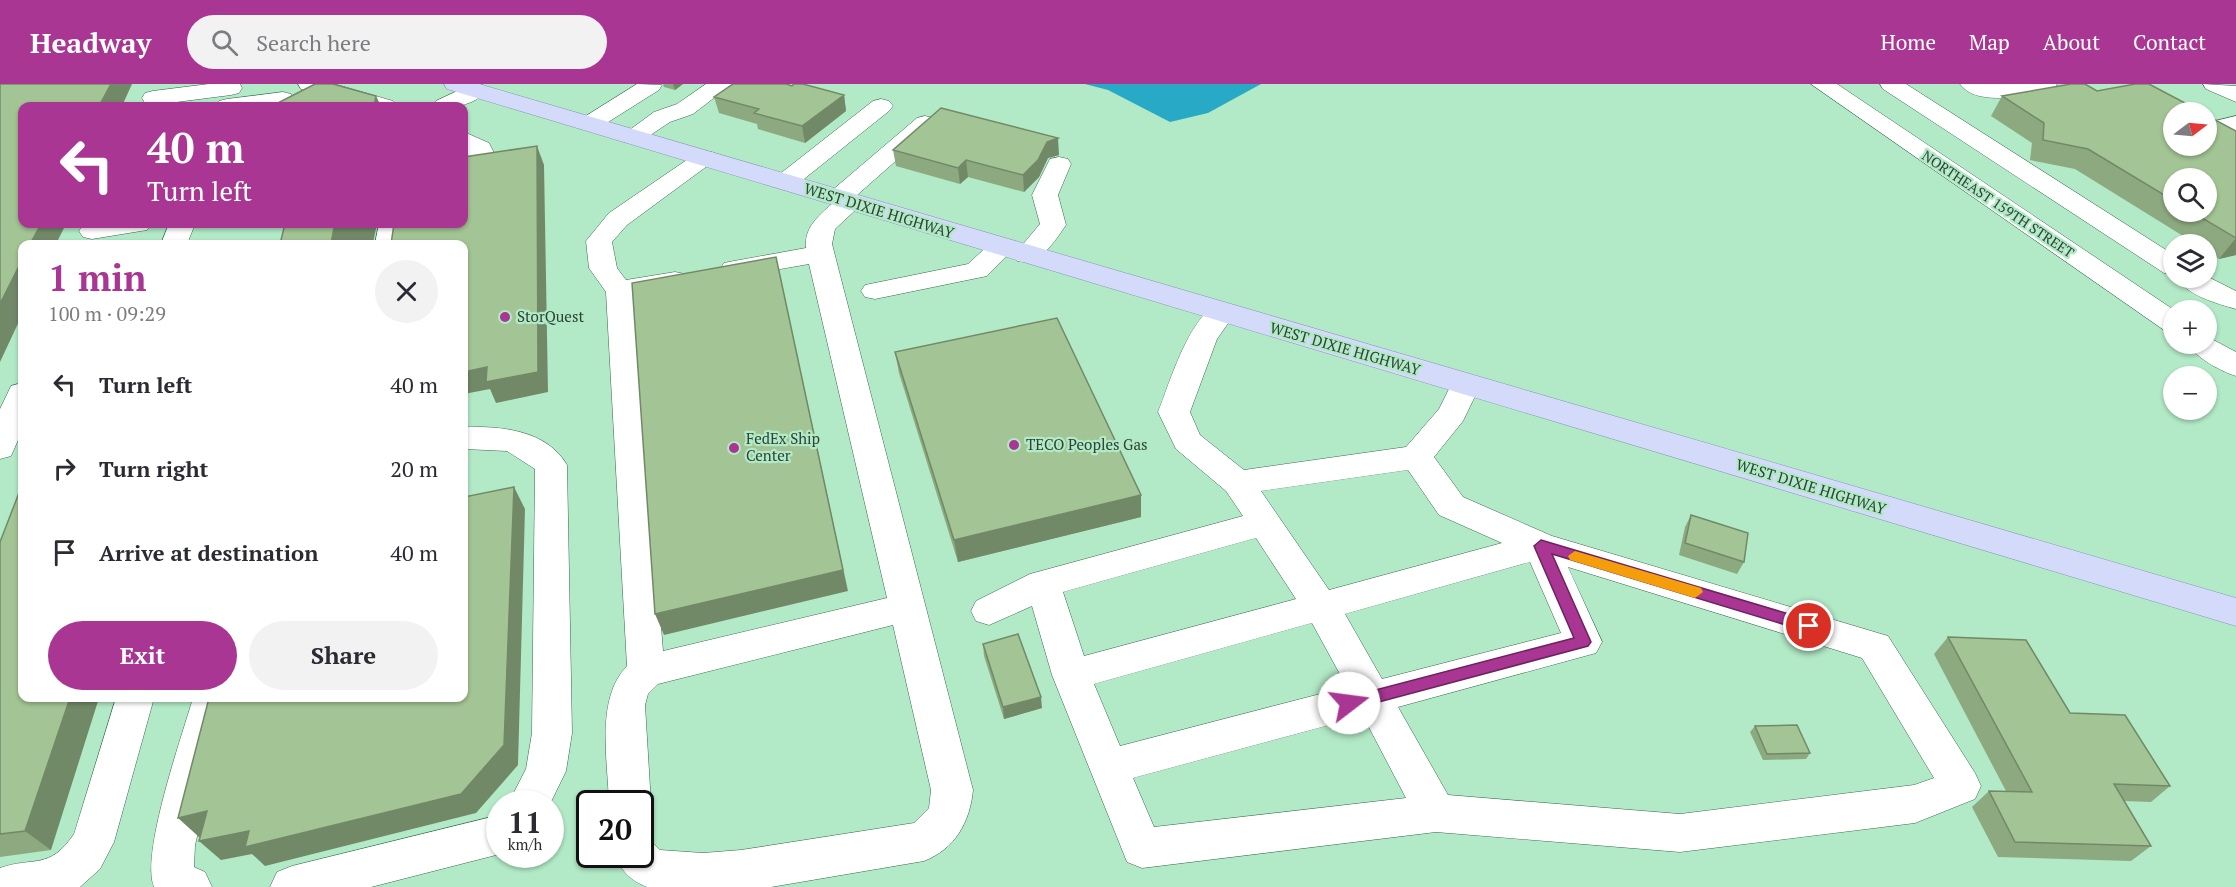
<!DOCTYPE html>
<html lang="en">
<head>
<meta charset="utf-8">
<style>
  :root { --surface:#fff; --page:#f2f2f3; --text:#2b2b33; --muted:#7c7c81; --accent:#a83692 }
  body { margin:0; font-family:"PT Serif",serif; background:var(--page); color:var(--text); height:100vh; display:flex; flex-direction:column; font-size:22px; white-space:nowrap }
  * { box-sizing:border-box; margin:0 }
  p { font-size:20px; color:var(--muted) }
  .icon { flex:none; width:33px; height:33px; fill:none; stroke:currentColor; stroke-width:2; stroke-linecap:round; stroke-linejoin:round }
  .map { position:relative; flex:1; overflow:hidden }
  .panel { position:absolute; left:18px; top:156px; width:450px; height:462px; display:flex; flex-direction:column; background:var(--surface); border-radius:12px; box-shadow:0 2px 4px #0004 }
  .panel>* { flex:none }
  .guide { position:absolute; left:18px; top:18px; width:450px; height:126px; border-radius:12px; box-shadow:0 2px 4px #0004; background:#a83692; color:#fff; overflow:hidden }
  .needle { width:39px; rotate:74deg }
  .buttons { position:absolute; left:2163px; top:18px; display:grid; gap:12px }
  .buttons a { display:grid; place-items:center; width:54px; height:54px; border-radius:50%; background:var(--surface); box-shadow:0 2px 4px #0004; font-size:30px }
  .speed { position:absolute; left:486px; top:706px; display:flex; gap:12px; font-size:30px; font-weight:700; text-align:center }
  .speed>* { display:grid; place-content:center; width:78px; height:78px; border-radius:50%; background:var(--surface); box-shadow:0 2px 4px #0004; line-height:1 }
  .speed small { font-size:15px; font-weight:400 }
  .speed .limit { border:3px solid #111; border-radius:9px; background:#fff; color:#111 }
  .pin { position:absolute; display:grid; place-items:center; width:51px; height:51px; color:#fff; margin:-26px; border:3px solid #fff; border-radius:50%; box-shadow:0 2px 6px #0007 }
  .me { position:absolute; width:66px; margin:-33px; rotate:75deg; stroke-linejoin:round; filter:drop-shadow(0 0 4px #0008) }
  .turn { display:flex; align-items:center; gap:21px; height:126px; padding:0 30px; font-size:27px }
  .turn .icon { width:78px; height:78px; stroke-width:2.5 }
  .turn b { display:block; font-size:42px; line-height:51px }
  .round { display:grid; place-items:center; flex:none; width:63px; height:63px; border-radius:32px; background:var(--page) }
  .headline { display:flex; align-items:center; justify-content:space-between; height:102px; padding:0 30px }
  h1 { font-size:36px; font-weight:700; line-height:45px; color:var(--accent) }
  .button { display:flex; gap:12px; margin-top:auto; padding:12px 30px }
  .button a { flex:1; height:69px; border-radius:36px; background:var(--accent); color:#fff; font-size:24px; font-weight:700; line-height:69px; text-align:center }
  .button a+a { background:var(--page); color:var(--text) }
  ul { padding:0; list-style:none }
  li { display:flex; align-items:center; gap:18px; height:84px; padding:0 30px }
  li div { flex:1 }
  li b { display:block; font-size:22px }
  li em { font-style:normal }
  header { display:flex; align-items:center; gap:36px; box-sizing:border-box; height:84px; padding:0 30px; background:var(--accent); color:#fff }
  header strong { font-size:28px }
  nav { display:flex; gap:33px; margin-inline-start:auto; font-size:21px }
  .search { width:420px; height:54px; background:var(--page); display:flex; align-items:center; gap:15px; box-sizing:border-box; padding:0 21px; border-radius:33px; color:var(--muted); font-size:22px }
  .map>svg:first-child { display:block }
  .water { fill:#28aac6 }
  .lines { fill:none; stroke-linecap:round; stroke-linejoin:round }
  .minor-casing { stroke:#36694b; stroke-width:1 }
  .major-casing { stroke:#8795b3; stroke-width:1 }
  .minor { fill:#fff; fill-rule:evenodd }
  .major { fill:#d4dafa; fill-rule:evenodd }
  .wall { fill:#8ca97f; fill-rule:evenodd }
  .shaded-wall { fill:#728968 }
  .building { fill:#a3c494; stroke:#728968; stroke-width:1.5 }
  .route { fill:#a83692; stroke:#6d235f; stroke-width:1.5 }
  .slow { fill:#f59e0b }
  .poi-dot { fill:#a83692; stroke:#b2e9c6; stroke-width:2 }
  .labels { text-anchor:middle; stroke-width:4.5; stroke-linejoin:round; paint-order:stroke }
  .far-street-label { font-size:14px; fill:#2c4335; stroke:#b2e9c6 }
  .street-label { font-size:15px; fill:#2c4335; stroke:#b2e9c6 }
  .poi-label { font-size:15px; fill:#2c4335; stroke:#b2e9c6; text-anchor:start }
</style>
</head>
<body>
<header>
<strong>Headway</strong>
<div class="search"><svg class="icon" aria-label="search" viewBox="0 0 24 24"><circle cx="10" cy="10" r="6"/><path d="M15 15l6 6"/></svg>Search here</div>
<nav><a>Home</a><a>Map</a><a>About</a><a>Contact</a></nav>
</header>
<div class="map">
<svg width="2236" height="803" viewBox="0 0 2236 803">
  <rect width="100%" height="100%" fill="#b2e9c6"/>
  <path class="water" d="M1085 0H1261L1208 29 1170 38 1108 6Z"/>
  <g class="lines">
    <g class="minor-casing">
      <path id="minor" d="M209 0H240L242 4 239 9 231 11 153 21 145 19 142 14 145 9 153 7Z
        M298 0H334L393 17 397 22H362L301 5Z
        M472 0 483 1 486 6C475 23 450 24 432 22L436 17Z
        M637 0 662 1 659 6 597 45H581L577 40 581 35Z
        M706 0H732L693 30 670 38 640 58H624L620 53 654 28 677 20Z
        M1811 0H1837L2174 226V249L2164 246Z
        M1880 0H1906L2174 171V191L2164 189 1883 5Z
        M1960 0H2057L2054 5C2031 11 1976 24 1960 0Z
        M2203 0 2236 2V18L2206 5Z
        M283 8 291 10 294 15 291 20 278 22H215L219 17 227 15Z
        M881 15 889 17 893 22 889 27 794 103 785 106 776 103 772 98 776 93 873 17Z
        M925 32 933 34 937 39 933 44 856 112 864 118 835 145 832 160 973 706C970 738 955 765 924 777L771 803H647C630 796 622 788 615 771H640V753L651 757 660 766 703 769 741 766 914 739 929 724 931 706 893 541 658 600 648 610 645 621 651 720 645 733 640 735V720H609C608 677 595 615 627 582L606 208 589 184 586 157 609 129 697 69 706 67 715 69 718 74 627 141 612 158 617 184 626 196 675 188 685 190 689 196 685 202 634 211 663 567 887 514 809 180 734 193 724 191 720 185 724 179 734 177 806 164C804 144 818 132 832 120L825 114 829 109 917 34Z
        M2236 32V46L2215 51 2206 49 2207 39Z
        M464 48 489 59 494 69 491 74 464 81V67L466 66 464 65Z
        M1059 73 1068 75 1071 80 1058 111 1066 141C1054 158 1040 182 1017 177L1014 171 1040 140 1032 111 1050 75Z
        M90 140H151L147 146 92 155 83 153 79 147 83 141Z
        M169 140H195L187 160H161Z
        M379 140H405L401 160H375Z
        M1002 155 1011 157 1015 163 987 192 875 215 865 213 861 207 865 201 968 180 993 157Z
        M2206 192 2236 207V225C2215 219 2189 212 2176 194Z
        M1222 219 1232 222 1236 228 1217 255 1190 328 1200 351 1244 386 1406 363 1439 325 1455 293 1466 290 1477 293 1481 300 1463 337 1434 373 1463 413 1552 452 1888 552 1975 689 1981 702 1975 715 1915 739 1680 768 1436 748 1142 784 1127 778 1052 591 1032 522 989 541 976 537 971 527 976 517 1030 490 1243 432 1226 407 1176 365 1158 328C1170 299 1190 227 1222 219ZM1408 386 1439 431 1502 459 1329 506 1261 407ZM1256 454 1296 515 1084 572 1063 508ZM1530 478 1561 549 1382 595 1345 530ZM1568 483 1862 574 1934 694 1914 701 1680 730 1448 711 1398 623 1596 569 1602 558ZM1312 539 1347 603 1120 662 1094 600ZM1363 632 1406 714 1154 743 1133 694Z
        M2206 252 2236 268V292C2220 287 2197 274 2187 260H2206Z
        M22 299V347L11 372 0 375V325L11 302Z
        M464 343C501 342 547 346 567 381L572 649 566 687 550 720H508L526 685 532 649 535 385 507 367 464 365Z
        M116 614H154L114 758 100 785 80 803H0V784C34 772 49 787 74 750Z
        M193 614H231L195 761 194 783 205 788 212 803H154C140 771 182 652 193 614Z
        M500 731V770L371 803H270L277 788 292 782Z"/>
    </g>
    <g class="major-casing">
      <path id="major" d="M444 0H479L2236 514V542L447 5Z"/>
    </g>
    <use href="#minor" class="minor"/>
    <use href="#major" class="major"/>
  </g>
  <path class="wall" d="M663 0H683L675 6 664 3Z
    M792 2 844 11 846 27 805 59 758 45 757 40 719 29 714 13Z
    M2097 7 2236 47V171L2219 175 2206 167V160H2196L2075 85 2030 76 2032 59 1991 32 2002 12ZM2174 94 2206 128H2174Z
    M893 66 1059 71 1048 74 1039 93 1024 108 968 93 960 100 896 82Z
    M895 268 1141 433 958 478 899 289Z
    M1691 431 1744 478 1737 490 1679 471 1685 443Z
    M0 458 51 766 0 773Z
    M1948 553 2070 629 2170 702 2151 718 2124 717 2151 762 2131 777 1998 773 1972 723 1989 707H2006L1934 570Z
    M983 560 1042 624 1004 635 984 572Z
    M1755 642 1810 669 1806 675 1763 676 1750 648Z"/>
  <path class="shaded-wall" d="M111 0H132L122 22H99Z
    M673 0H683L675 6Z
    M844 11 846 27 805 59 802 42Z
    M376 12 381 22H374Z
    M1058 54 1059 71 1048 74 1039 93 1024 108 1023 91 1047 58Z
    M537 62 544 81 548 308 496 319 490 305 464 310V288L487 283Z
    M966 76 968 93 960 100 958 84Z
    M41 140H66L56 160H30Z
    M359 140H377L373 159 364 160H331L334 144Z
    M2236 154V171L2219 175Z
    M776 173 848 507 664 551 655 530Z
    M22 176V231L0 278V220Z
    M514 403 525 425 518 681 476 729 265 782 252 770 221 776 199 757Z
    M1141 411V433L958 478 954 456Z
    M1041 613 1042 624 1004 635 1003 623Z
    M70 614H99L51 766 25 747Z
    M207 727 228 746 199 753 178 734Z"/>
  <path class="building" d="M0 0H111L99 22H22V140H41L30 160H22V176L0 220Z
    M315 0H333L376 12 374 22H272Z
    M733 0H786L792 2 794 0H803L844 11 802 42 754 29 759 25 714 13Z
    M2071 0H2085L2097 7 2135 0H2149L2202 28H2174V62H2206V31L2236 47V154L2192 128H2206V94H2174V117L2088 65 2043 56 2044 39 2002 12Z
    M941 24 1058 54 1047 58 1038 76 1023 91 966 76 958 84 893 66Z
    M537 62 538 288 486 298 487 283 464 288V160H391L394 140H464V73Z
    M285 140H359L334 144 331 160H280Z
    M776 173 843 486 655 530 632 199Z
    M1057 234 1141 411 954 456 895 268Z
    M22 401V614H70L25 747 0 750V458Z
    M514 403 504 661 461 710 245 763 249 747 199 757 207 727 178 734 209 614H464V413Z
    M1691 431 1748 449 1744 478 1685 459Z
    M1018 550 1041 613 1003 623 983 560Z
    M1948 553 2026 556 2070 629 2125 631 2170 702 2114 700 2151 762 2015 758 1989 707 2032 708Z
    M1797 641 1810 669 1767 670 1755 642Z"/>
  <path class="route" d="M1541 456 1809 536 1816 542 1809 548 1552 470 1591 558 1588 562 1349 626 1343 624 1341 619 1343 615 1349 613 1574 554 1534 462Z"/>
  <path class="slow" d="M1575 467 1701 504 1703 508 1695 514 1570 476 1568 472Z"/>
  <g class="poi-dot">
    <circle cx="505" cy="233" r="6"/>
    <circle cx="1014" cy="361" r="6"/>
    <circle cx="734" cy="364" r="6"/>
  </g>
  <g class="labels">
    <g class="far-street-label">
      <text transform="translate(1998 120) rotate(34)" y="5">NORTHEAST 159TH STREET</text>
    </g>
    <g class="street-label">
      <text transform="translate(879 127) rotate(17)" y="5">WEST DIXIE HIGHWAY</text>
      <text transform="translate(1345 265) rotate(16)" y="5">WEST DIXIE HIGHWAY</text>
      <text transform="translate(1811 403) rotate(17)" y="5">WEST DIXIE HIGHWAY</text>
    </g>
    <g class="poi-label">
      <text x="517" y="238">StorQuest</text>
      <text x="746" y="360">FedEx Ship<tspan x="746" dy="17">Center</tspan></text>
      <text x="1026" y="366">TECO Peoples Gas</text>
    </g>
  </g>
</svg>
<div class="buttons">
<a><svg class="needle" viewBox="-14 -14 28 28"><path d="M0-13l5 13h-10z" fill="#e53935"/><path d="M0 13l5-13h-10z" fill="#7c7c81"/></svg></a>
<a><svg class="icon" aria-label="search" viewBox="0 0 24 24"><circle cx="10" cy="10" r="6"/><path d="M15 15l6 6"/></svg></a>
<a><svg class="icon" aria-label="layers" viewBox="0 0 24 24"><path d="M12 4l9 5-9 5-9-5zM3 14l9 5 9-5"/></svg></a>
<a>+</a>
<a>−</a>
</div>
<div class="speed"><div>11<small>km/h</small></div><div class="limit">20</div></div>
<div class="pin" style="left:1809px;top:542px;background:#d93025"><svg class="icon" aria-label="arrive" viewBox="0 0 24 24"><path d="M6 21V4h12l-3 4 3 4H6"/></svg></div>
<svg class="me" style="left:1349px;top:619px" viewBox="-20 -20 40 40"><circle r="19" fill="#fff"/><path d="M0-13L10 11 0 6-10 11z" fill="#a83692"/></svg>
<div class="guide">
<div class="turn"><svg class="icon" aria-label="left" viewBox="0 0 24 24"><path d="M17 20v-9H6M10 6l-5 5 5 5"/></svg><div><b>40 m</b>Turn left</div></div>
</div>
<section class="panel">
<div class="headline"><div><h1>1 min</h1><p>100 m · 09:29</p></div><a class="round"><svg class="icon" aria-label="close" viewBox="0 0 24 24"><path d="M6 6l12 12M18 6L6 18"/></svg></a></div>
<ul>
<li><svg class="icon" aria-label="left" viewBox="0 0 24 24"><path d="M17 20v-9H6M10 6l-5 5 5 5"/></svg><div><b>Turn left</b></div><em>40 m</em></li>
<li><svg class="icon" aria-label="right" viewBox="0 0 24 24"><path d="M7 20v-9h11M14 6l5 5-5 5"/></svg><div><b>Turn right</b></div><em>20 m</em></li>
<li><svg class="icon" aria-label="arrive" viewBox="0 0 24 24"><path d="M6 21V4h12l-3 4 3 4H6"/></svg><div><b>Arrive at destination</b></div><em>40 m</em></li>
</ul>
<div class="button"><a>Exit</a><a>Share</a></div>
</section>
</div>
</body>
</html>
